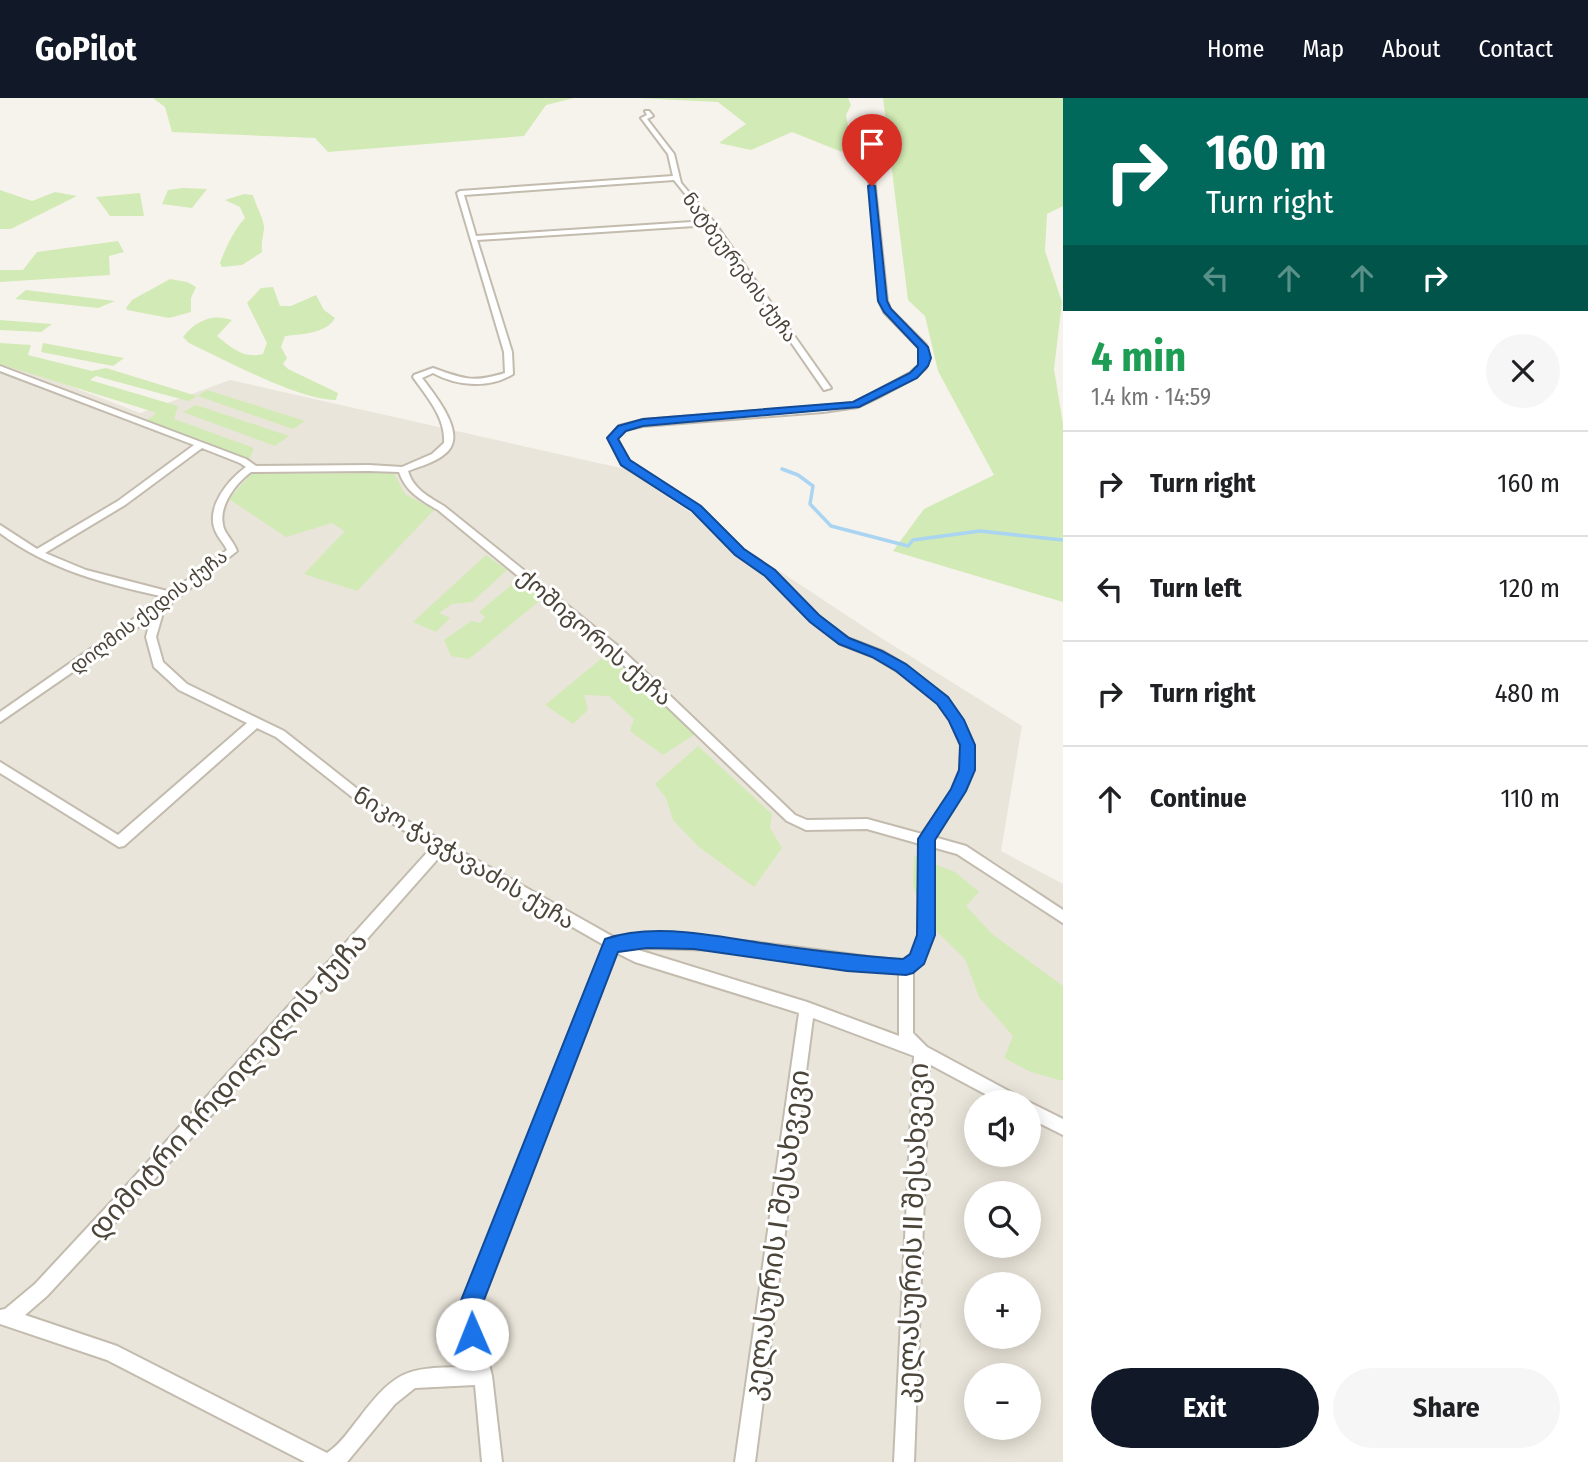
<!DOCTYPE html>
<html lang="en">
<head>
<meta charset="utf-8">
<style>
  :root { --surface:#fff; --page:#f6f6f6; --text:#202124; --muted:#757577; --line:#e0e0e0; --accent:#111827 }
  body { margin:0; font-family:"Fira Sans Condensed","Noto Sans Georgian",sans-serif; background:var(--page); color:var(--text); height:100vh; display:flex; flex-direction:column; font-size:26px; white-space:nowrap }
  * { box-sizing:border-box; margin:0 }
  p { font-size:23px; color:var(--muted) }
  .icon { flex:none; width:38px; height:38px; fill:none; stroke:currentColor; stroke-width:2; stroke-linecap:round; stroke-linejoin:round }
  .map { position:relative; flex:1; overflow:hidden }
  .sheet { display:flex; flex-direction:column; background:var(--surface); width:525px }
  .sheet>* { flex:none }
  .hud { background:#00695c; color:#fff; overflow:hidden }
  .controls { position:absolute; left:964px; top:992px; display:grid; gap:14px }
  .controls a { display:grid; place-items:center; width:77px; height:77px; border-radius:50%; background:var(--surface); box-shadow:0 4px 18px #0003; font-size:35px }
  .pin { position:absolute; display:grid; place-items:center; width:60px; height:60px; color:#fff; margin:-72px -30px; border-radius:50% 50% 50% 0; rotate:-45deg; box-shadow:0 0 7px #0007 }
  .pin .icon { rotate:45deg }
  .me { position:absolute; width:77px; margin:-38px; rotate:359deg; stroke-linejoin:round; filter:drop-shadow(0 0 5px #0008) }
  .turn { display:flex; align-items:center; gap:24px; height:147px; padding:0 28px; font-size:32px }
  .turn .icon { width:91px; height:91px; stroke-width:2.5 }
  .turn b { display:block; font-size:49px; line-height:60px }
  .lanes { display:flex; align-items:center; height:66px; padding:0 28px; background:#0003; justify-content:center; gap:35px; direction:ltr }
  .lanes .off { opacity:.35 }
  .round { display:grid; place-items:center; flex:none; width:74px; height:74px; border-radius:37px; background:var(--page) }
  .headline { display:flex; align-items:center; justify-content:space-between; height:119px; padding:0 28px }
  h1 { font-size:42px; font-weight:700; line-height:52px; color:#1e9e55 }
  .action { display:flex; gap:14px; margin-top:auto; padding:14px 28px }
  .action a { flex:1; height:80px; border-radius:42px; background:var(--accent); color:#fff; font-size:28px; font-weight:700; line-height:80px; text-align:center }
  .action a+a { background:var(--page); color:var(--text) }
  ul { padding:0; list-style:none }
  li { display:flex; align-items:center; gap:21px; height:105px; padding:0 28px; border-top:2px solid var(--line) }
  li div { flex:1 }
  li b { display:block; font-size:26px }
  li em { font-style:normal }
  header { display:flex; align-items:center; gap:42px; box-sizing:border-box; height:98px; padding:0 35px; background:var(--accent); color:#fff }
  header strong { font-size:33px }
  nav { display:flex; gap:38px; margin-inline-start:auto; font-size:24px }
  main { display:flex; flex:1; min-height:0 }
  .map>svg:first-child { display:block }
  .residential { fill:#eae5da; fill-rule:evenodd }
  .green { fill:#d2eab5 }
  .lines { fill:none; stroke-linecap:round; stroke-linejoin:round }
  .stream { stroke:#a9d4f2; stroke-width:3.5 }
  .minor-casing { stroke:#c2bbae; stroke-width:4 }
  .minor { fill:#fff; fill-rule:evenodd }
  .route { fill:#1a73e8; stroke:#114b97; stroke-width:2 }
  .labels { text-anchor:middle; stroke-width:6; stroke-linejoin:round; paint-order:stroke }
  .far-street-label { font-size:19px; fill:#4b4439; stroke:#fff }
  .street-label { font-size:23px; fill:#4b4439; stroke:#fff }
  .near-street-label { font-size:28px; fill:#4b4439; stroke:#fff }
</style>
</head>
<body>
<header>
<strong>GoPilot</strong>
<nav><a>Home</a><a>Map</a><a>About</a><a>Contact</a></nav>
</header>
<main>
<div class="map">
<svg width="1063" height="1364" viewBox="0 0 1063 1364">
  <rect width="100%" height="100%" fill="#f6f3ec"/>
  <path class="residential" d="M0 261 140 315 230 282 625 371 878 538 1022 628 1001 753 1063 786V1364H0ZM976 1004H1029V1057H976ZM976 1096H1029V1148H976ZM976 1186H1029V1239H976ZM976 1278H1029V1330H976Z"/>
  <path class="green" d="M153 0H574L546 7 524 38 328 54 315 40 172 34 165 9Z
    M636 0H848L851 7 846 17 848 28 842 54 792 34 751 52 719 45 746 26 718 4Z
    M883 0H1063V108L1047 116 1045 153 1062 204 1054 271 1063 326V504L893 453 924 411 994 377 938 273 925 218 908 202Z
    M183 90 207 91 192 110 162 106 168 92Z
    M0 92 32 103 55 94 77 98 11 131H0Z
    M140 95 144 118H110L96 99Z
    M244 96 253 97C255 106 265 123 264 131 263 139 261 144 262 154L242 167 222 169 220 165C226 149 234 132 245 120L240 109 225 102Z
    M118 143 124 154 109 158 110 177 0 184V172H23L37 154Z
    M170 181 187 184 196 189 191 200V214L169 220 127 212 126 210 132 202Z
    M273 189 280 208H291L316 197 324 212 335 220C326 236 301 236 285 238L281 249 287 260 283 266 288 271 338 295 336 302C299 302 225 262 189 245L183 239C195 223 213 215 232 222L217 238C232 250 243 261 263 256L267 245 247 205 261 190Z
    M26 192 115 203 98 210 15 201Z
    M0 222 52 226 41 234 0 232Z
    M0 245 31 247 28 257 92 273 106 270 197 298 207 292 305 323 293 331 198 298 188 303 96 278 90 282 178 308 174 321 254 350 249 362 147 322 157 315 0 266Z
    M43 245 124 260 113 268 41 254Z
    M196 307 289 338 275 348 183 314Z
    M394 375 405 396 434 412 357 493 304 476 345 433 332 425 286 439 229 401 251 376Z
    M486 457 507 472 472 504 452 506 439 515 450 520 436 534 413 524Z
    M514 485 522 486 543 500 469 561 451 558 444 542 471 523 480 525 485 519 479 514Z
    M607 556 697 635 663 657 630 633 634 621 609 598 584 597 588 612 573 626 545 607Z
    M698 648 772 716 770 730 782 750 754 789 699 749 673 722 666 700 655 686Z
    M914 758 955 774 979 794 966 808 992 836 1063 888V983L1031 974 1004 960 1013 938 979 899 965 861 926 823 913 788Z"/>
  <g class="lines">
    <path class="stream" d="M782 371 798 377 813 388 810 406 831 428 908 448 913 442 980 433 1063 442"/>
    <g class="minor-casing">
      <path id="minor" d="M645 13H649L653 18 647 21 674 56 681 85 714 124 831 290 824 292 710 127 477 142 512 254 513 276C489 291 457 288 433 275L422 280C434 296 466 334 448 353 438 364 420 368 408 373 413 391 429 399 444 408L618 548 795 717 807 722 867 721 922 736 953 691 961 672V647L951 623 938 605 897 573 874 559 840 546 810 522 766 477 737 456 693 412 622 367 608 340 619 328 643 322 823 308 853 305 873 295 910 275 919 267 921 260 919 250 884 214 879 203 869 80 874 79 887 203 890 211 926 247 929 260 926 270 916 279 879 299 858 309 823 314 643 328 625 332 617 340 629 363 699 408 743 452 774 473 818 518 848 540 882 553 905 567 946 599 962 622 973 647V672L962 696 934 739 966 748 1063 812V825L957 756 932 749 933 837 923 864 913 872V935L927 949 1020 999 1022 1004H1000L929 966 914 1364H894L914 958 813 920 755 1364H735L799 915 635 864 615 854 476 1215 492 1278 502 1364H482L475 1287 415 1290 395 1306 347 1364H305L107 1262 0 1226V1212L5 1211 35 1186 126 1088 432 749 366 710 276 639 257 630 124 748 119 749 0 675V664L118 737 247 625 179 592 154 569 146 539 151 520 0 624V614L165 499C106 486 49 472 0 435V427L37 451 118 403 194 347 0 273V268L246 361 256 368 369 367 402 369 432 356 444 345C446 320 427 299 413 279L414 277 433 270C463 281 473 285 505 275L504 254 457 95 460 93 673 78 668 56 641 20 647 17ZM674 82 707 123 476 138 464 97ZM202 350 240 365 246 369C228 382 206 409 215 432 218 440 224 445 227 452L171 494 86 472 45 455 125 407ZM369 373 399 374C406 394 421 402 438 412L610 554 787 723 806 732 867 731 920 746 919 837 912 856 904 863C808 853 713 832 617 841L374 704 284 633 187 586 163 564 156 539 164 511 237 453C234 445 229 440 225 433 215 411 235 386 251 374ZM443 755 604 847 458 1215 472 1269C410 1270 399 1268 360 1319 350 1331 341 1346 327 1355L117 1248 25 1217 47 1198 138 1100ZM647 850 721 852 899 875V938L807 904 635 851Z
        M1029 1004 1063 1021V1037L1029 1020Z"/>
    </g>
    <use href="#minor" class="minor"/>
  </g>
  <path class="route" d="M872 86 875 88 887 203 891 211 928 249 931 260 928 268 917 280 859 309 643 328 626 333 618 341 630 362 701 408 744 451 775 472 819 517 849 540 882 553 906 566 948 599 964 622 975 647V672L966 693 935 742V837L924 866 913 875 906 877 847 873 694 851 647 850 618 854 479 1215 484 1236 481 1244 472 1248 464 1244 456 1215 605 841C657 823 722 840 775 847 818 853 860 858 903 861L910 856 917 837 918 741 951 691 959 672 960 647 949 623 937 606 896 573 872 559 839 546 810 524 765 478 735 457 692 413 621 367 607 340 618 328 643 321 853 304 910 275 918 267V250L884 214 878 203 868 88Z"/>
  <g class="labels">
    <g class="far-street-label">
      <text transform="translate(740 169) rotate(54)" y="7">ნატბეურების ქუჩა</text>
      <text transform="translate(148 513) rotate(-37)" y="7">დიღმის ქედის ქუჩა</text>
    </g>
    <g class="street-label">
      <text transform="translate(595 539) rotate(41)" y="8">ქოშიგორის ქუჩა</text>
      <text transform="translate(464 760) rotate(31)" y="8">ნიკო ჭავჭავაძის ქუჩა</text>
    </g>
    <g class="near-street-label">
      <text transform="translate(227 987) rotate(-48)" y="10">დიმიტრი ჩრდილელის ქუჩა</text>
      <text transform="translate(912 1135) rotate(-88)" y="10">კელასურის II შესახვევი</text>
      <text transform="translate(776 1137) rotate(-82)" y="10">კელასურის I შესახვევი</text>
    </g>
  </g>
</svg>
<div class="controls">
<a><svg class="icon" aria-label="sound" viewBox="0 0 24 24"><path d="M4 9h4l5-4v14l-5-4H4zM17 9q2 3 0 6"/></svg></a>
<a><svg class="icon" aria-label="search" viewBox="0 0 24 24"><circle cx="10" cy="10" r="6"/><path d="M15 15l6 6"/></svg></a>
<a>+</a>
<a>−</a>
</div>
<div class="pin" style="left:872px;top:88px;background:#d93025"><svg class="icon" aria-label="arrive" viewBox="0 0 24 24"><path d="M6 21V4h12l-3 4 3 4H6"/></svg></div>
<svg class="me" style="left:472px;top:1236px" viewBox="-20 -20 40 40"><circle r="19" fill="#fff"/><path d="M0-13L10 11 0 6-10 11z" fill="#1a73e8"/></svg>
</div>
<section class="sheet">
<div class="hud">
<div class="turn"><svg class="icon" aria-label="right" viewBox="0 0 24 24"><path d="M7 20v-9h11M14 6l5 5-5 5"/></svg><div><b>160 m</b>Turn right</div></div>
<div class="lanes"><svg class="icon off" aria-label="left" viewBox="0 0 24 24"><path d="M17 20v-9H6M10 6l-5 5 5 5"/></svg><svg class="icon off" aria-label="ahead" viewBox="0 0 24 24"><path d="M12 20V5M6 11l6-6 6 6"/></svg><svg class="icon off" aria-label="ahead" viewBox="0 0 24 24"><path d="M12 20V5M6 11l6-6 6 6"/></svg><svg class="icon" aria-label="right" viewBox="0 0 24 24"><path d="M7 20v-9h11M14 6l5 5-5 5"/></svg></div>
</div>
<div class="headline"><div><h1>4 min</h1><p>1.4 km · 14:59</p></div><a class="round"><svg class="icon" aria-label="close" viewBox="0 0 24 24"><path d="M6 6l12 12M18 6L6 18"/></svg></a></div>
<ul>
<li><svg class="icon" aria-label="right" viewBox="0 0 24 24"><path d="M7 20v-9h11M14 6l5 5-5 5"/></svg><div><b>Turn right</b></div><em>160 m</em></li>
<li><svg class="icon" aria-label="left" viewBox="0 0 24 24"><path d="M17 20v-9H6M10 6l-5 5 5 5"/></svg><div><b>Turn left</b></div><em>120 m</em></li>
<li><svg class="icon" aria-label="right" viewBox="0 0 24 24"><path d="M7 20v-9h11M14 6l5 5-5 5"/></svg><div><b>Turn right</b></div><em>480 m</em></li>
<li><svg class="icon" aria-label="ahead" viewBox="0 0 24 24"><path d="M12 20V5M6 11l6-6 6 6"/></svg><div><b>Continue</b></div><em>110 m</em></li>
</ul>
<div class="action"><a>Exit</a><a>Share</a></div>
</section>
</main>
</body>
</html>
